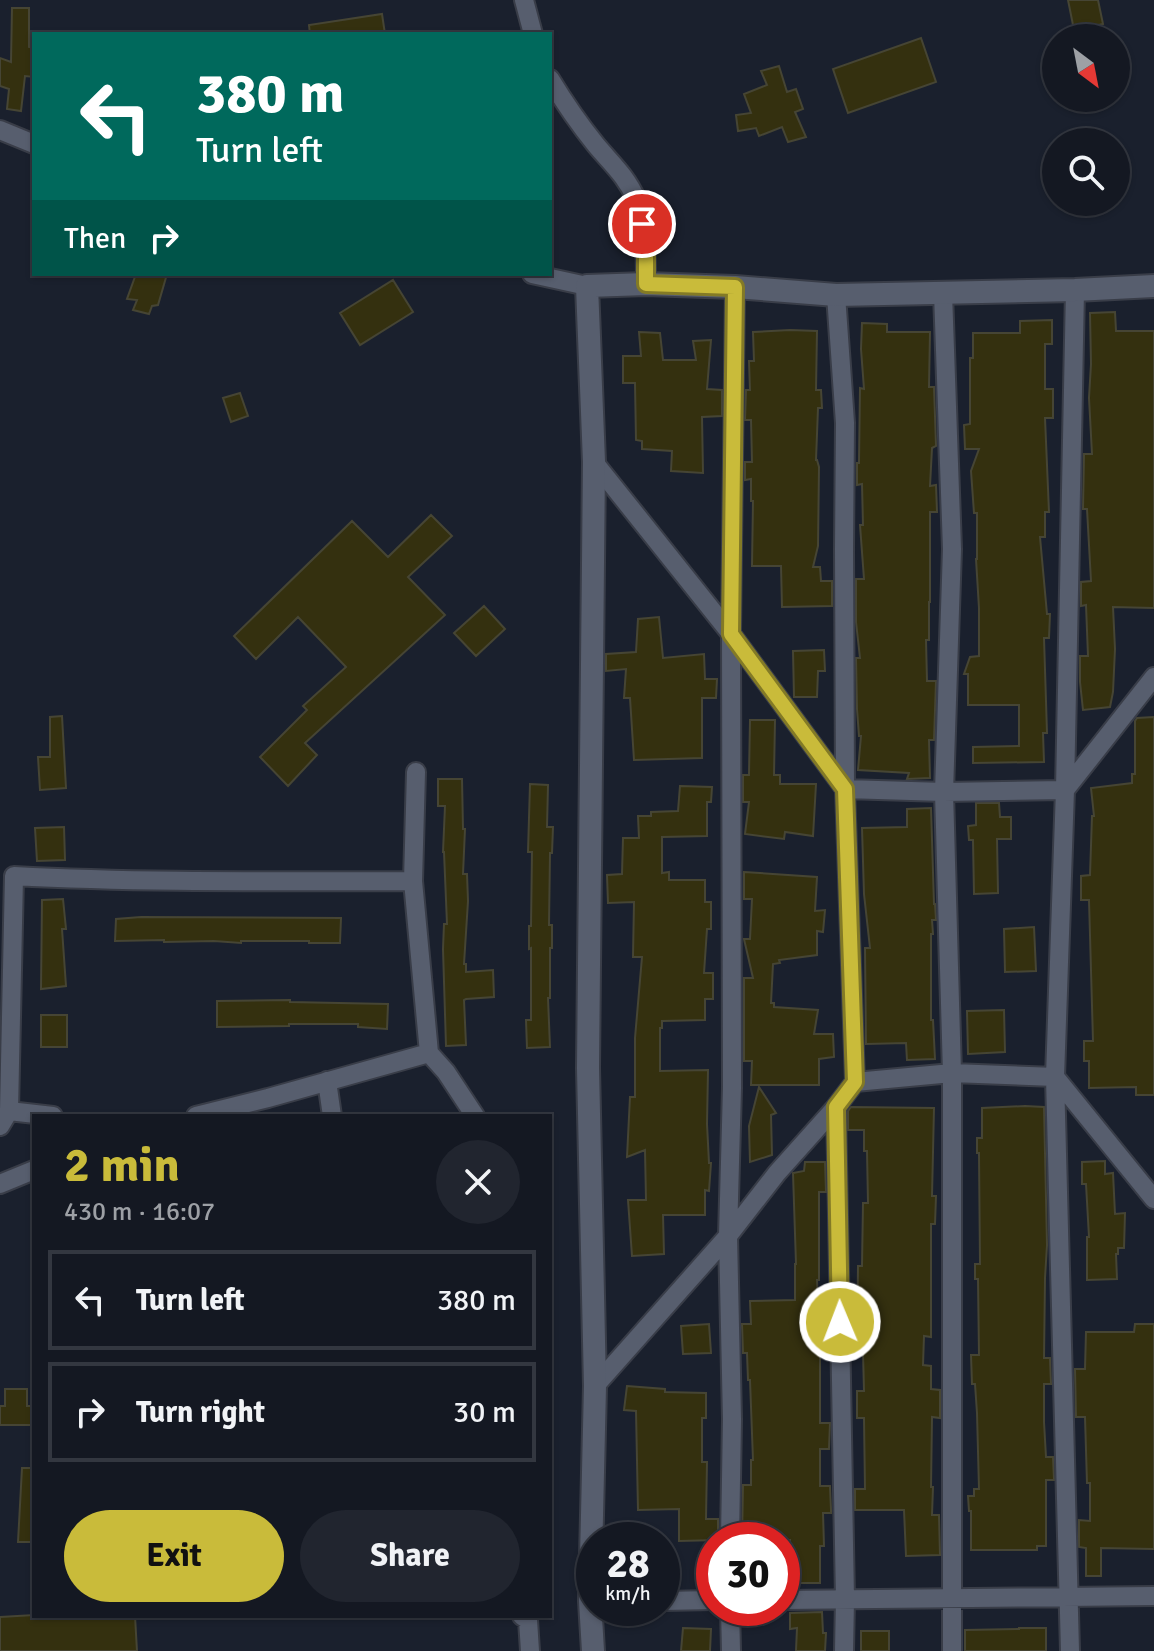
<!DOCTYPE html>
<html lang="en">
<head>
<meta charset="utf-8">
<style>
  :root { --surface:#141822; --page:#21252f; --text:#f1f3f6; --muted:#9da0a5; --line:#333740; --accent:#c9bb3a }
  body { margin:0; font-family:Signika,sans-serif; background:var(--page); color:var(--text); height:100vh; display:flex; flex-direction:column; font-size:30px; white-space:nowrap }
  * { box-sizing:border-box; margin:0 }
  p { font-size:26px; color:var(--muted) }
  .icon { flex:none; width:44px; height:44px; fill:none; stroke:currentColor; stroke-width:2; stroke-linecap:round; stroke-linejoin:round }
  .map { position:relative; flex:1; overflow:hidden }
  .side { position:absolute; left:32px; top:1114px; width:520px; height:504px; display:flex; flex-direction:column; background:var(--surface); border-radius:0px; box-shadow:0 2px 6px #0004,0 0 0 2px var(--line) }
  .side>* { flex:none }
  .hud { position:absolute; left:32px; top:32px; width:520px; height:244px; border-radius:0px; box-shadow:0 2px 6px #0004,0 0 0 2px var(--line); background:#00695c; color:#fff; overflow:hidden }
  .needle { width:52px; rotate:148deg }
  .buttons { position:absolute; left:1042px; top:24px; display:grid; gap:16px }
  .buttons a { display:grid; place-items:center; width:88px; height:88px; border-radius:50%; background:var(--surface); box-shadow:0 2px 6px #0004,0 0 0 2px var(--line); font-size:40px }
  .speed { position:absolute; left:576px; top:1522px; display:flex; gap:16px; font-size:40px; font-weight:700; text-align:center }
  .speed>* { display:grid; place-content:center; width:104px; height:104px; border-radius:50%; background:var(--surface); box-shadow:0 2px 6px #0004,0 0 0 2px var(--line); line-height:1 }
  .speed small { font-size:20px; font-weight:400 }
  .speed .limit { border:12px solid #d22; background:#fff; color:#111 }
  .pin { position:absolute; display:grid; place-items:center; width:68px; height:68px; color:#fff; margin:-34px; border:4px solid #fff; border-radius:50%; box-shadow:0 2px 8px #0007 }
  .me { position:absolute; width:88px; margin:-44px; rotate:359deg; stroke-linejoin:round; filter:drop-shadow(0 0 6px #0008) }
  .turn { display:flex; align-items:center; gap:28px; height:168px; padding:0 32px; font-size:36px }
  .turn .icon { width:104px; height:104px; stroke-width:2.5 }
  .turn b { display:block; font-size:56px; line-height:68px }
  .then { display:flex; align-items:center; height:76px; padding:0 32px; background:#0003; gap:16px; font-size:30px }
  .round { display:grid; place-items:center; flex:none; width:84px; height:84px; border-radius:42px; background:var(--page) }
  .overview { display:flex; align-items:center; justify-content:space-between; height:136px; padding:0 32px }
  h1 { font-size:48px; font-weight:800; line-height:60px; color:var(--accent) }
  .cta { display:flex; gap:16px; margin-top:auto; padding:16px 32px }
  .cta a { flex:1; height:92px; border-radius:48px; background:var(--accent); color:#111; font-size:32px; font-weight:800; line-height:92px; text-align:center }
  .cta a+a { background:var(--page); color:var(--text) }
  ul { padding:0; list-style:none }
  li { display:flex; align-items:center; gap:24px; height:100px; margin:0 16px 12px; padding:0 16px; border:4px solid var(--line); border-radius:0px }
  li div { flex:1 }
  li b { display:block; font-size:30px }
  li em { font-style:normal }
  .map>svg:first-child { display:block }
  .building { fill:#34300f; stroke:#464534; stroke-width:2 }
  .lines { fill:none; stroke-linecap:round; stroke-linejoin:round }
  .minor-casing { stroke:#393d48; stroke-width:22 }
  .tertiary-casing { stroke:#393d48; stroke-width:26 }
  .minor { stroke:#575e6e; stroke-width:18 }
  .tertiary { stroke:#575e6e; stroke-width:22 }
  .route-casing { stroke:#837a26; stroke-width:20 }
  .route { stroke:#c9bb3a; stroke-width:14 }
</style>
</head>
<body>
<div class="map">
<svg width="1154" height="1651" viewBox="0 0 1154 1651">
  <rect width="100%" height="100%" fill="#1a202d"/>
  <path class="building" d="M1068 0H1098L1103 24 1074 30Z
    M12 8H29V47L34 48V77L25 76 21 111 7 109 9 89 0 86V58L11 62Z
    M382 14 385 34H310L309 25Z
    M921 38 936 82 848 113 833 69Z
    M779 66 787 92 796 89 803 109 795 112 806 137 788 142 782 127 759 136 756 128 738 131 736 115 751 113 744 94 767 85 761 71Z
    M136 274H167L158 305 152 306 149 314 133 310 137 300 127 299Z
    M393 280 413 312 360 345 340 313Z
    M1115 312 1116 331H1154V608L1113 607 1115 649 1113 692 1110 707 1083 710 1080 682V656H1088L1086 605 1081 606V582L1091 581 1087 509H1083L1084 454H1092L1089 398 1091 364 1090 313Z
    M1052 320V344H1045V389H1053V418H1045L1049 512H1045V537H1040L1047 614H1050L1049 638H1044L1047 733H1043L1044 762 973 763V747L1019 746V705H968V674H964L970 657 979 656V608L976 559H977V513H974L971 471 979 449H965L964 425 970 424V358H973V333H1020V321Z
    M862 323 887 324V332H930L929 387H934L936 446 932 448 930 486 936 485 937 512H930V602H929V640H926L927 681H936L934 740H929L930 778 907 779 909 773 858 770 861 736H859L857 709 856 658H860L856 622V579H864L860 525H863L862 484 857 485V463H859L860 388 864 389 861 349Z
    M790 330 817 331 816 390H821L822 408H818L816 460H817L819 467 818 546 813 567H820L821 581H832V606L782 607 781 566H752L753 501H751V479L745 480V462H752L751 420H745L746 390H750L749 361H754L753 332Z
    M639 332 660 333 663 360H696L693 341 711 340 707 389 722 390V416L702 417 703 473 671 471 672 451 642 449V441L636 440 635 383H623V356H641Z
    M240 393 248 416 231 422 223 398Z
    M431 515 452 536 408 577 445 615 305 743 317 755 288 786 260 757 307 710 303 706 346 667 298 617 256 659 234 636 352 521 388 557Z
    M484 606 505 629 476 656 454 633Z
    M659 617 663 658 704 654 705 679H717L716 698H702V758L634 760 630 698H624L626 669 606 671V654L636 652 638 619Z
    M824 650 825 671H818L817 697H794L793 651Z
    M62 716 66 788 40 790 38 757H50V717Z
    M1154 717V1095H1136V1087L1089 1088V1061H1084V1041H1093L1089 900H1081V876L1090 875 1092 816H1094L1091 788 1132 783V774H1135V721L1137 718Z
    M750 720H775L774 775H780V784H816L813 836 785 832 784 839 745 834 749 802H743V775H749Z
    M438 779H462L463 829H465L463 874H467L468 901 464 964H466V972L493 970 494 997 466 999 464 1000 466 1045 446 1046 443 949 444 924H447L444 852H443L445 806H438Z
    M530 784 548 785 547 827H553L552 853H550L549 925H552V948H550V998H548L550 1047 527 1048 526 1020H531V948L529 949V926H531L532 852H528Z
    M680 786 712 787 711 802H707V836L662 837V873L669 872V880H705V902H711V929H707L704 973H713V999H705V1020L662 1021V1028H660V1071L708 1070 707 1124 709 1163H711L709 1191 705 1190V1215H663L664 1254 632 1256 628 1200H646L645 1150 627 1157 630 1097H635V1038L642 957H633L634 902 608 903 607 875 622 874 623 838H639L638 816H651V812L678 811Z
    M976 803H999L1000 817H1011V839H997L998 893 974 894 973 840H969L968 826 976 825Z
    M931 808 934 904H935L936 920H932L933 934H931V1020H933L935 1059 907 1060 906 1043 866 1044 865 948H870L864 894 862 828 907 827V809Z
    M64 827 65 860 37 861 35 828Z
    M744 872 817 877 815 911 825 910 823 932 817 931V955L779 960 780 963 773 964 771 1003H774V1007L818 1010 814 1034H833L834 1057 819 1059V1085H751L752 1061H744V978H753L744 939H750L752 899H744Z
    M63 899 66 929H62L66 986 41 989 42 900Z
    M141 917 341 918 340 943H309V941H241V943L214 941 164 942V940L115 941 116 919Z
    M1034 927 1036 971 1005 972 1004 929Z
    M290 1000V1002L388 1004 387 1029 358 1027V1024H289V1026L217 1027V1001Z
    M1004 1010 1005 1052 968 1054 967 1011Z
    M41 1015H67V1047H41Z
    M759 1087 776 1113 771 1115 772 1155 750 1162 749 1126Z
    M1025 1106 1044 1107 1047 1245 1045 1278 1044 1358H1050L1051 1384H1044V1422L1046 1457H1053L1054 1480H1046V1546H1037V1550H971V1511H969L968 1496H974V1489H979L977 1413 975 1384H972L971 1355H979L978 1279H975V1264H980L979 1153H977V1138H982V1108Z
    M851 1107 934 1108 932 1196H936L935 1224H931V1337L924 1336 923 1365 931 1366V1389L940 1390V1418L932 1417 931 1487H933L932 1515H939L940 1555 906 1556 904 1510H855V1489H865L864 1418H857V1391H864L863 1352 857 1351 858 1266H862L863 1203H868L867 1151H864V1130H848V1111Z
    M1105 1161V1174L1113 1173 1115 1214 1125 1213 1124 1248H1118V1254H1116L1117 1279 1087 1280V1237H1089L1086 1184H1082V1162Z
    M805 1162H825L826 1192H819V1280H817L818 1309H820V1423H830L829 1449H820V1486H830L831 1510V1513H823L824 1546H820V1583H790V1540H742L743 1485H751V1460H753L750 1380H748L747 1353H743L742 1324H751L750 1301 795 1300V1264H796L793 1173 804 1171Z
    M709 1324 711 1353 683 1354 681 1326Z
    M1135 1324H1154V1549L1101 1548V1576H1086V1548L1079 1547V1520L1090 1521V1483H1087L1085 1417H1076L1075 1369H1085L1086 1332H1134Z
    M627 1386 665 1389V1392L706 1393V1418H702V1462H707L706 1519H718V1540L679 1541V1509L638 1510 636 1411 624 1410Z
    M5 1389H27V1406H34V1425H0V1406H5Z
    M22 1468H34V1542H18Z
    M822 1612 823 1633H826L825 1651H796L797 1628 790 1629V1613Z
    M34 1615V1616H135L137 1651H0V1617Z
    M683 1628 711 1629 710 1651H681Z
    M1019 1628H1046V1651H965V1630L1019 1629Z
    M861 1631H889V1651H861Z"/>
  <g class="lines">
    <g class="minor-casing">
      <path id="minor" d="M524 0 533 34
        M550 79C564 102 579 124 596 145 611 163 627 177 636 199 646 226 646 256 646 284
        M0 130 34 144
        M532 274 587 286
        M1075 290 1065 790 1154 677
        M943 293 952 549 944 792 952 1073V1651
        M594 462 731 634 845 789 844 549 845 423 836 295
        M416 772 413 881 429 1053
        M327 1081 332 1116
        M9 1111 53 1116
        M196 1116 268 1098 429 1053 446 1072 475 1116
        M0 1126 9 1111 14 876C147 883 280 881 413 881
        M0 1184 34 1170
        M595 1386 728 1236 777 1173 836 1107
        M730 1540 732 1419 728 1236 732 1088 731 634 735 287
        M782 1600 1154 1596
        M662 1601 714 1600
        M730 1608 731 1651
        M522 1616 528 1620 530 1651
        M844 1651 845 1599 836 1107 855 1082
        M1070 1651 1055 1077 1065 790 944 792 845 789 855 1082 952 1073 1055 1077 1154 1199"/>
    </g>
    <g class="tertiary-casing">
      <path id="tertiary" d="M593 1651 590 1601 595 1386 588 1068 594 462 587 286 646 284 735 287 836 295 1075 290 1154 286"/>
    </g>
    <use href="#minor" class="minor"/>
    <use href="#tertiary" class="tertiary"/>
  </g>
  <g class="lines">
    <g class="route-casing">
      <path id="route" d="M642 224 646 252V284L735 287 731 634 845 789 855 1082 836 1107 840 1322"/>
    </g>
    <use href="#route" class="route"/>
  </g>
</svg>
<div class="buttons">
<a><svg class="needle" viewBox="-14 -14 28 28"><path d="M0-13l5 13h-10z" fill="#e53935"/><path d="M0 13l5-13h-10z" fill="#9da0a5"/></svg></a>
<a><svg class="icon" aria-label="search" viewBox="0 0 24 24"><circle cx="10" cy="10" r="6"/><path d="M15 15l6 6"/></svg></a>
</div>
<div class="speed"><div>28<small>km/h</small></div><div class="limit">30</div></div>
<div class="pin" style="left:642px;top:224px;background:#d93025"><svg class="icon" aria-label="arrive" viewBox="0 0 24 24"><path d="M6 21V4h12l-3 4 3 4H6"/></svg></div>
<svg class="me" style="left:840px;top:1322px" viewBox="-20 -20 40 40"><circle r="17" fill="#c9bb3a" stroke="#fff" stroke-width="3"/><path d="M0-11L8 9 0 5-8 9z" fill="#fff"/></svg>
<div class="hud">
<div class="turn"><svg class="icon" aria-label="left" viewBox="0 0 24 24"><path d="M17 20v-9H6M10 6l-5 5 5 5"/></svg><div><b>380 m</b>Turn left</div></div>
<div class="then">Then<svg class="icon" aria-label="right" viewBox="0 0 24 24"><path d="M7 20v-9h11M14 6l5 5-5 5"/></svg></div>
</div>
<section class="side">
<div class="overview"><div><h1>2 min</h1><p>430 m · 16:07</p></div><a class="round"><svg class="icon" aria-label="close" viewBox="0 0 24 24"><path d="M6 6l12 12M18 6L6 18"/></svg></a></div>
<ul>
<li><svg class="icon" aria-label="left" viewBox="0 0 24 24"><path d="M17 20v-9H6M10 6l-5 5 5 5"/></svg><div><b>Turn left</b></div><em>380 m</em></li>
<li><svg class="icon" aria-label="right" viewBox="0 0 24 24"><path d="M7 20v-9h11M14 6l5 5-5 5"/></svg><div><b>Turn right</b></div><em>30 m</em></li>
</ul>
<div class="cta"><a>Exit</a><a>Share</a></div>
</section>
</div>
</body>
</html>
